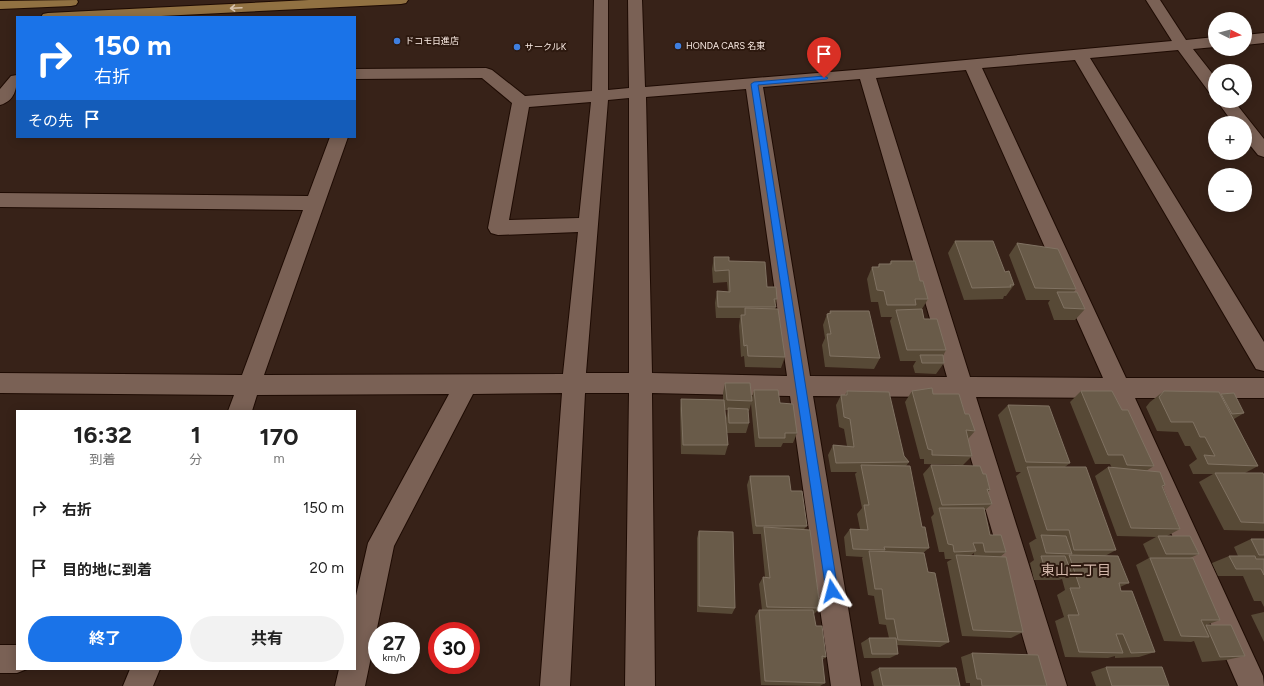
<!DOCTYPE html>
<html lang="ja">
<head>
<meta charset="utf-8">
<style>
  :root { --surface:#fff; --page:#f2f2f2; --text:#222; --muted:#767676; --accent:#1a73e8 }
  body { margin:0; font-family:Figtree,"Noto Sans JP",sans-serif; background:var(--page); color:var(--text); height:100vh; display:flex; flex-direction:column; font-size:15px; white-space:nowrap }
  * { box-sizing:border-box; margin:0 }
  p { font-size:13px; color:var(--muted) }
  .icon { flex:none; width:22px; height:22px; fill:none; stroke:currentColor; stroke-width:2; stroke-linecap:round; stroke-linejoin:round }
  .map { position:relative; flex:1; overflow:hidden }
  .side { position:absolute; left:16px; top:410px; width:340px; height:260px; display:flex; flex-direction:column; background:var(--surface); border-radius:0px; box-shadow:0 2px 10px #0003 }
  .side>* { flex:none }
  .guide { position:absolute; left:16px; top:16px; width:340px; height:122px; border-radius:0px; box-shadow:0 2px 10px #0003; background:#1a73e8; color:#fff; overflow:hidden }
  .needle { width:26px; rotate:96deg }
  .tools { position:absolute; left:1208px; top:12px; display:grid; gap:8px }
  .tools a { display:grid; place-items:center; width:44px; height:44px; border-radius:50%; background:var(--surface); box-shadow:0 2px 10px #0003; font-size:20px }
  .speed { position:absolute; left:368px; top:622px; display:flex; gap:8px; font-size:20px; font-weight:700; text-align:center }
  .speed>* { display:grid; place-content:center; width:52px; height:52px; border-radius:50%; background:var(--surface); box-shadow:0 2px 10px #0003; line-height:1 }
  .speed small { font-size:10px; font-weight:400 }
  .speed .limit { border:6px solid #d22; background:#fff; color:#111 }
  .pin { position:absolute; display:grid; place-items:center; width:34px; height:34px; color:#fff; margin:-41px -17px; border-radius:50% 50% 50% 0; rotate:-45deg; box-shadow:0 0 4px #0007 }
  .pin .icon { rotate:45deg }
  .me { position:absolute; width:44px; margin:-22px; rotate:351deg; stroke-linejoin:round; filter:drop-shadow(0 0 3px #0008) }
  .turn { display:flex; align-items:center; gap:14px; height:84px; padding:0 12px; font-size:18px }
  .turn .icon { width:52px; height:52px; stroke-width:2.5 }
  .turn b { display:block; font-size:28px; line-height:34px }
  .then { display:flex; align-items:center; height:38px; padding:0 12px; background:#0003; gap:8px; font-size:15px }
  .eta { display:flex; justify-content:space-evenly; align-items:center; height:68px; text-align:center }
  .eta b { font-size:24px; font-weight:700; line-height:28px }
  .button { display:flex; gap:8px; margin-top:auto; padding:8px 12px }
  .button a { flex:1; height:46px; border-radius:24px; background:var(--accent); color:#fff; font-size:16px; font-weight:700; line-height:46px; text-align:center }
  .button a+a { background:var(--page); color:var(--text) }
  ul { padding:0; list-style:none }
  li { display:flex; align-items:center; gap:12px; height:60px; padding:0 12px }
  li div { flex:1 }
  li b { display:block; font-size:15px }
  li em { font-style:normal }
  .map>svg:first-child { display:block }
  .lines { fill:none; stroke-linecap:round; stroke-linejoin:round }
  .street-casing { stroke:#1e0b03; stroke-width:2 }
  .primary-casing { stroke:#1e0b03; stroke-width:2 }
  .street { fill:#7a6155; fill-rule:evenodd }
  .primary { fill:#917142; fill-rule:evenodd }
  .wall { fill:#574936; fill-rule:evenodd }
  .building { fill:#695b49; stroke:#807262 }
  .oneway { stroke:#d7c2ad }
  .route { fill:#1a73e8; stroke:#114b97 }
  .shop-dot { fill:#3f7fe0; stroke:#2d190f; stroke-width:1.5 }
  .labels { text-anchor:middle; stroke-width:4; stroke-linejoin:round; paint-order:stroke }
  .far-poi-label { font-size:9px; fill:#fdeee7; stroke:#2d190f; text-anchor:start }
  .near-neighbourhood-label { font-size:14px; fill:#d4b8ab; stroke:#2d190f }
</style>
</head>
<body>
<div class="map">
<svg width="1264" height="686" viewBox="0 0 1264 686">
  <rect width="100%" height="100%" fill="#372218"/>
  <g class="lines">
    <g class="street-casing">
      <path id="street" d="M594 0H608V90L629 88 628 0H642L645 87 867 69 1172 41 1146 0H1160L1186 40 1215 37V47L1193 49 1215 77V93L1209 92 1178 50 1090 58 1264 342V371L1256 369 1075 60 982 68 1126 378H1264V398H1135L1263 676 1264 686H1238L1112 398 976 397 1067 686H1037L953 397 813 396 861 686H831L790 396 652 393 655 686H625L629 393H585L570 686H540L562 393 473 394 394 546 365 686H335L339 669H355V600L368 543 449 394 257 395 252 411H228L234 395 0 393V373L242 375 303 210 0 207V193L308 196 330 137H348L264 375 563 374 578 232 498 235 491 233 488 228 512 103 482 78 355 79V69L486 68 492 70 525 96 592 91ZM966 70 1103 378 970 377 876 78ZM860 79 947 377 810 376 763 87ZM746 89 787 376 652 373 646 97ZM629 98V373H586L608 100ZM591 102 579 218 509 220 529 107Z
        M1264 33V43L1245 45V35Z
        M17 75C17 88 15 101 0 105V89L11 76Z
        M1217 101H1234L1264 139V157L1258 155 1245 139V123H1233Z
        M0 645H17V669H27L17 673H0Z
        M130 669H160L153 686H123Z"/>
    </g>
    <g class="primary-casing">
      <path id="primary" d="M77 0 78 2 76 5 71 6 0 9V1Z
        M309 0H408L406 3 401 4 141 17H41L43 14 48 13Z"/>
    </g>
    <use href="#street" class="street"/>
    <use href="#primary" class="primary"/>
  </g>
  <path class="wall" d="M955 241 1005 272 1014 285 1006 296H1004L1003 299 964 300 948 253Z
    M1017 243 1076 289 1074 292 1085 309 1075 320H1054L1048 303 1050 300H1026L1009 255Z
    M714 257 729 261 767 287 777 299 775 305V309L785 357 781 368 745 367 744 356 741 357 739 326 740 318H716L715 303 717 291 728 292 727 282 713 283 712 269Z
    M891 261 920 281 928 299 922 309 924 319 946 350 943 356 944 363 936 374 915 373 913 366 916 361H900L890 321 892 317H881L878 302H871L867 279 872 267H878L879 264H889Z
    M830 311 880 358 874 369 825 367 822 345 825 338 823 325 827 314 829 313Z
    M725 383 752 397 754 390 780 403 797 433 793 443H783L781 447H755L751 404 749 411H748L749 423 746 433H727L726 418 728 410H725L728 445 725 455 681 454 680 409 681 399 723 400V393Z
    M847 391 904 456 909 462 906 466 922 527 929 548 923 553 928 572 949 642 940 647 897 645 898 654 890 658H864L861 643 869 638H889L886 625 879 624 874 596 868 595 862 558 863 557 846 556 844 537 850 529H860L857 514 862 508 855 474 857 472H831L828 455 833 445 847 446 844 429 839 427 836 405 841 395H845Z
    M912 391 933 394 965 414 975 431 968 439 972 456 963 465 924 464V459H920L905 402Z
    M1081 391 1122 410 1154 466 1146 471 1165 485 1163 487 1180 529 1167 536 1199 554 1190 558 1220 620 1206 625 1245 656 1226 660 1202 662 1194 641 1191 642 1164 641 1136 565 1149 558 1143 544 1156 537 1117 536 1095 476 1108 467 1112 468 1110 464H1095L1070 402Z
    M1164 391 1220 394H1221L1244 413 1234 419 1258 466 1245 473 1264 476V531L1224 530 1199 482 1213 474H1193L1189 465 1197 459 1190 446H1185L1178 432 1157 431 1146 407 1150 402Z
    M1008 405 1070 463 1065 467 1116 550 1105 556 1129 583 1120 587 1121 591 1155 652 1139 657 1115 658V656L1108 658 1065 657 1055 621 1064 617 1057 595 1065 590 1062 579 1059 580H1034L1030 563 1034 560 1029 543 1037 538H1036L1016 476 1021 472H1016L998 415Z
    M931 465 990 490 988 492 992 504 984 511 990 535 1006 552 1000 557 1023 632 1011 638 962 636 947 562 952 559H945L944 552H939L931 517 934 514 923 474ZM974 553V556H970Z
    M750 476 791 491 807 526 804 529 820 608 814 614H813L816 626 826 657 822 660 825 683 820 686 761 685 755 616 759 610H762L759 584 763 577H765L761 535V534H753L747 485Z
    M699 531 735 608 732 614 697 612V538Z
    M1251 539H1264V607L1261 601H1254L1243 576H1218L1212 563 1229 556H1238L1234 547Z
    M1264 612V642L1251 615Z
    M972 653 1047 686H970V683H966L961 657Z
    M1106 667 1169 686H1096L1091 672Z
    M879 668 960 686H874L871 672Z"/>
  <path class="building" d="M955 241H993L1005 272 1009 271 1014 285H1010L1011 287 972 288Z
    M1017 243 1058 249 1076 289 1035 288Z
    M714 257H729V261L765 262 767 287H776L777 299H774L776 307H718L717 291 730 292 729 270 715 271Z
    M891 261H915L920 281H923L928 299H915L916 305H887L884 291 877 290 872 267H879V264H891Z
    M1057 292H1077L1085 309 1064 308Z
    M745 308 778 309 785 357 748 356 747 345 744 346 741 315H745Z
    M922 309 924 319H937L946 350H907L896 310Z
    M830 311H869L880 358 830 356 827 334H831L827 314 831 313Z
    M920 355H943L944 363H922Z
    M725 383H750L752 401 727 400Z
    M932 388 933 394H959L965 414H969L975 431 966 430 972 456 932 455V450L928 449 912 391Z
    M754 390H778L780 403 793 404 797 433H785V438H759Z
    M847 391 889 392 904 456 909 462 836 463 833 445 854 447 850 419 844 417 841 395H847Z
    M1081 391H1112L1122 410H1128L1154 466 1127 465 1123 455H1108Z
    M1164 391 1219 392 1258 466 1208 464 1204 455 1215 456 1205 437H1200L1193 422H1171L1159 397Z
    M1234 393 1244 413 1232 414 1221 394Z
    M681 399 724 400 728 445H683Z
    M1008 405 1049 406 1070 463 1026 462Z
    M728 408 748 409 749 423H729Z
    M861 465 910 466 922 527H925L929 548 884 547 885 550 853 549 850 529 868 530 864 505H869Z
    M931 465 980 466 983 474H986L990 490 987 489 992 504 942 505Z
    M1027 467H1086L1116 550H1074L1069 530H1047Z
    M1108 467 1160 472 1165 485 1162 486 1180 529 1131 528Z
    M1215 473H1263L1264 476V523L1241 522Z
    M750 476H789L791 491H802L807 526H756Z
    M939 508H984L990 535H1001L1006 552H985L983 543H973L976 551 954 552 953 545 948 544Z
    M764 527 810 530 820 608 767 607 763 577 770 578Z
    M699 531 733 532 735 608 699 606Z
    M1041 535 1066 536 1072 554 1046 553Z
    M1158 536H1190L1199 554H1166Z
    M1251 539H1264V555H1259Z
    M869 551 924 553 928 572 935 573 949 642 898 640 894 619H886L882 589H875Z
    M956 555 1006 557 1023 632 973 630Z
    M1069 555 1118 556 1129 583H1119L1121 591H1132L1155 652 1131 653 1123 634H1116L1123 653 1079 652 1068 615H1079L1070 588H1080Z
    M1041 556H1065L1072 574 1046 573Z
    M1229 556H1255L1256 559H1264V575L1261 569H1236Z
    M1150 558H1193L1220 620H1201L1209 637 1181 636Z
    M759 610H813L816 626H822L826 657 822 656 825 683 765 681Z
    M1206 625H1231L1245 656 1220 657Z
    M869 638H896L898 654H872Z
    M972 653 1038 655 1047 686H982L981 679H977Z
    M1106 667H1162L1169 686H1112Z
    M879 668H956L960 686H883Z"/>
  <defs><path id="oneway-shaft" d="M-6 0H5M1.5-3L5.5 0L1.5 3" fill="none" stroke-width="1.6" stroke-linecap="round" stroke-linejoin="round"/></defs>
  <use class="oneway" href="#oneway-shaft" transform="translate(236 8) rotate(177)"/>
  <path class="route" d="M824 76 828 78 827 79 758 85 838 591 836 595 832 597 828 595 826 591 751 84 754 82Z"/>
  <g class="shop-dot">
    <circle cx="397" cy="41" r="4"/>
    <circle cx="678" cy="46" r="4"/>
    <circle cx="517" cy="47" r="4"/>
  </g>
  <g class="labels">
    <g class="far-poi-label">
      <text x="405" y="44">ドコモ日進店</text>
      <text x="686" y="49">HONDA CARS 名東</text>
      <text x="525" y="50">サークルK</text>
    </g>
    <g class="near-neighbourhood-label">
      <text x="1076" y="575">東山二丁目</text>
    </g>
  </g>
</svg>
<div class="tools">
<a><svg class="needle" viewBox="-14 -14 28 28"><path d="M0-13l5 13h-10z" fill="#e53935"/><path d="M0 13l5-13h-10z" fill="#767676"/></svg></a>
<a><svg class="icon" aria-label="search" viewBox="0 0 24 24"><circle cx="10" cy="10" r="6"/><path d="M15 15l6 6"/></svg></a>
<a>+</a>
<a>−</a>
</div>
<div class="speed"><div>27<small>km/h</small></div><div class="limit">30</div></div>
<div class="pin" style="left:824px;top:78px;background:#d93025"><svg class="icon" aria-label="arrive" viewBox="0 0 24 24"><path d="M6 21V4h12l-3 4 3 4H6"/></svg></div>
<svg class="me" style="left:832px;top:591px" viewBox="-20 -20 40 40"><path d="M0-17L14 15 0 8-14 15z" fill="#1a73e8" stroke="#fff" stroke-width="4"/></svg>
<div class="guide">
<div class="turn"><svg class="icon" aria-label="right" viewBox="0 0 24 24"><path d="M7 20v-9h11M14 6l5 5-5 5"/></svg><div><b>150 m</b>右折</div></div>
<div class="then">その先<svg class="icon" aria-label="arrive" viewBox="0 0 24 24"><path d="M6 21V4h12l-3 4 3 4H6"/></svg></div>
</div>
<section class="side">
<div class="eta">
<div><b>16:32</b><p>到着</p></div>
<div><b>1</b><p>分</p></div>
<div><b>170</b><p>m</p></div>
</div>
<ul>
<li><svg class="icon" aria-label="right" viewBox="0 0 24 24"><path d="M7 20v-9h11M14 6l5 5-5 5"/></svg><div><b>右折</b></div><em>150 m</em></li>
<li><svg class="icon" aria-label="arrive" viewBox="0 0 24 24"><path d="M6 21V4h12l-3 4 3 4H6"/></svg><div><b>目的地に到着</b></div><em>20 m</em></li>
</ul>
<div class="button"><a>終了</a><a>共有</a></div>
</section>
</div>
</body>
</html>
